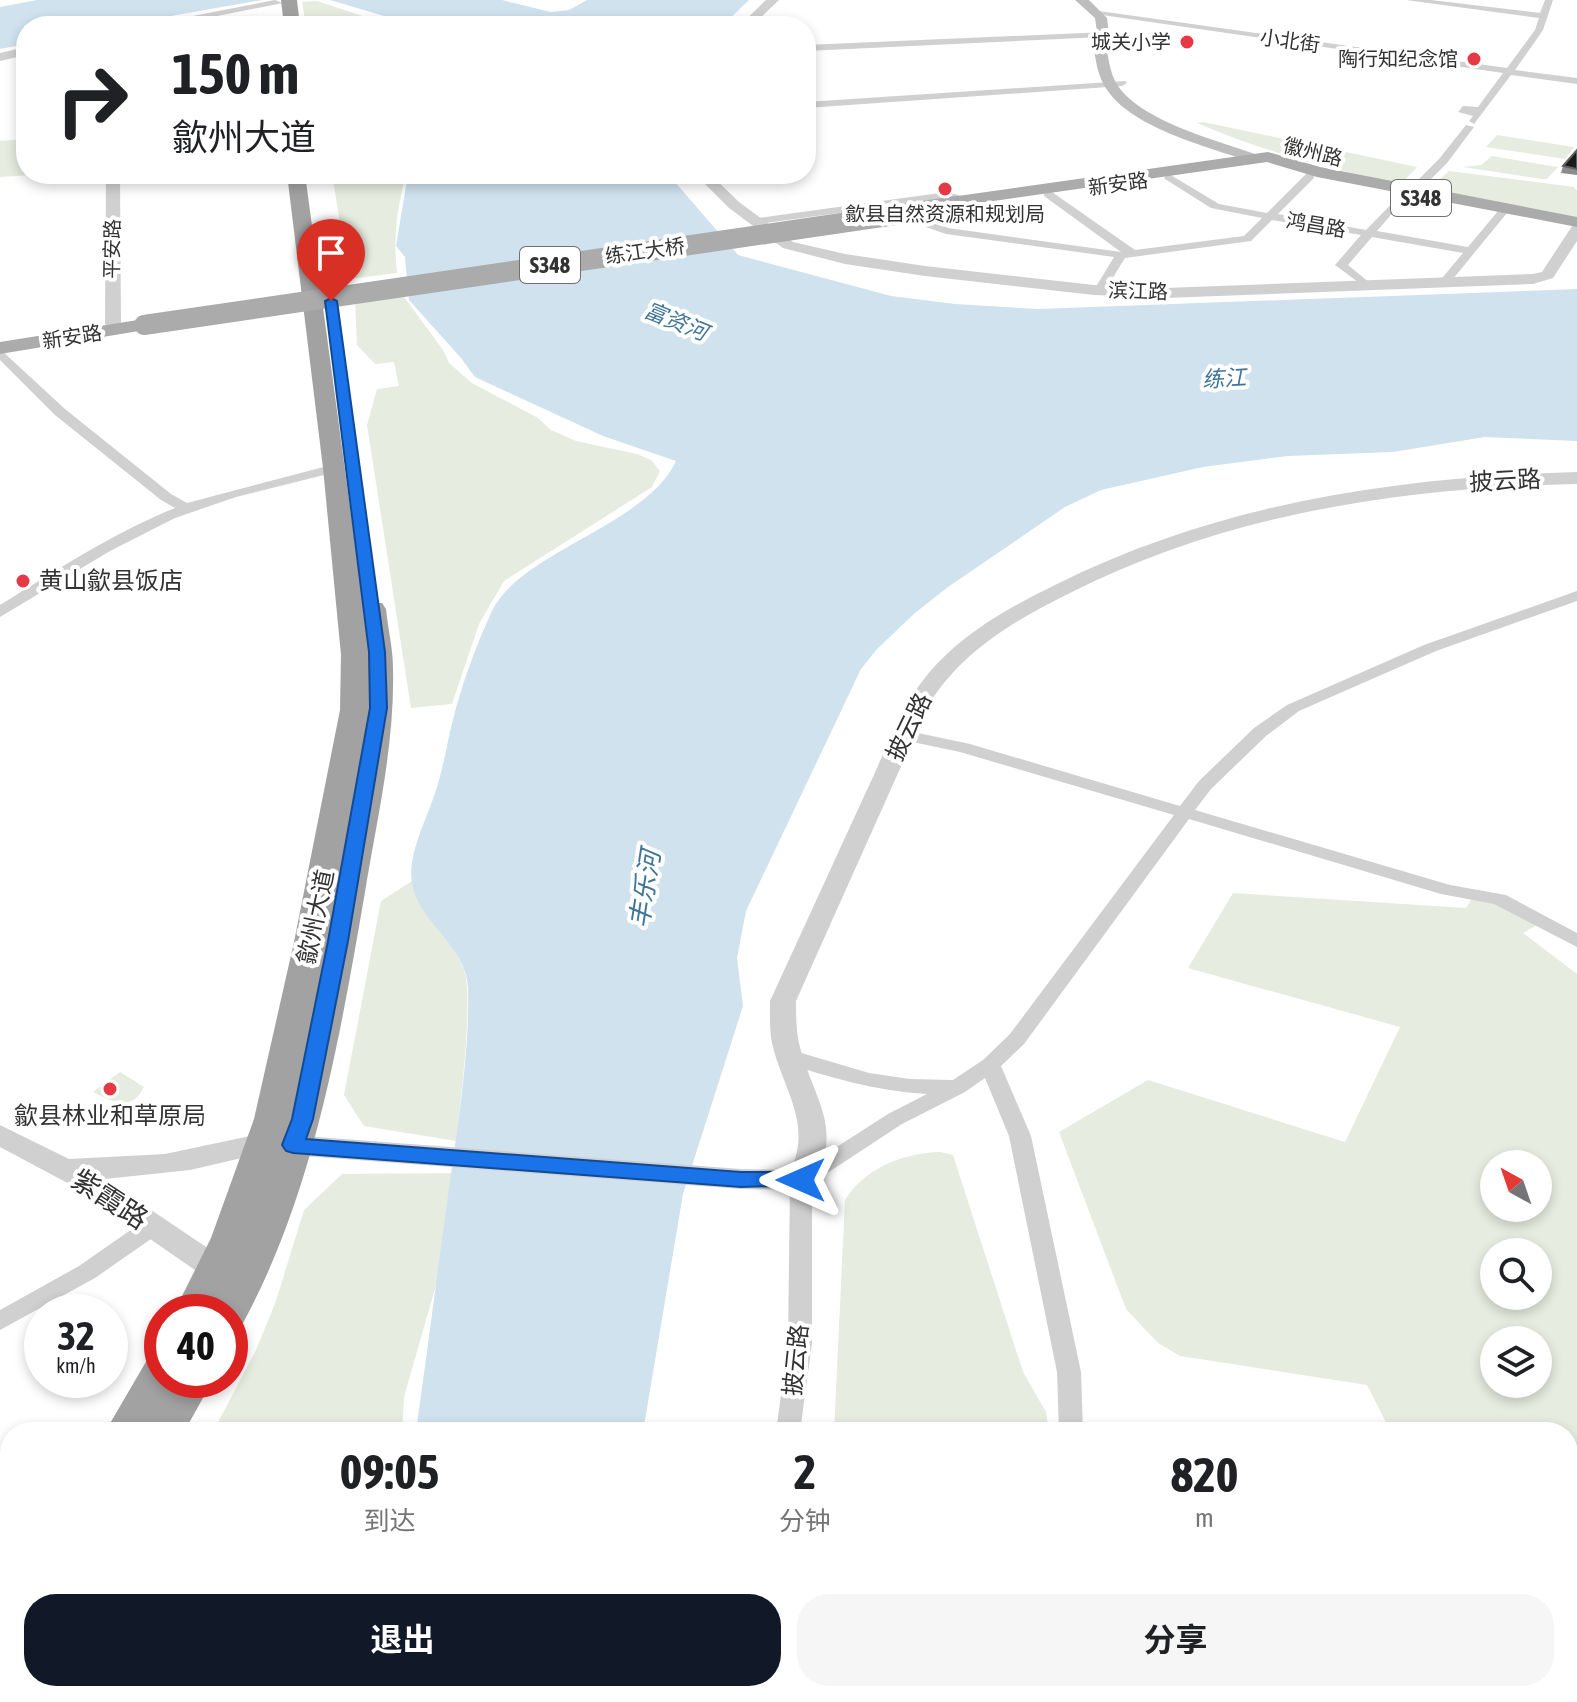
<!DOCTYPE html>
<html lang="zh">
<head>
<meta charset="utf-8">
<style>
  :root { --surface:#fff; --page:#f6f6f6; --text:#202124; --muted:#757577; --accent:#111827 }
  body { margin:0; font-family:"Asap Condensed","Noto Sans SC",sans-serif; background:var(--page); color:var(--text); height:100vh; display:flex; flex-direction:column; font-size:30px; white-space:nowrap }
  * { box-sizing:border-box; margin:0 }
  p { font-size:26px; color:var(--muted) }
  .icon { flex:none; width:44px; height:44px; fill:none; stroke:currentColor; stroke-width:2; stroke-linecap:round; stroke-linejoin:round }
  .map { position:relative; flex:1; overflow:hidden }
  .panel { position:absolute; left:0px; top:1422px; width:1578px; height:280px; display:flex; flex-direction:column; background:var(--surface); border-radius:32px 32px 0 0; box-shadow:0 4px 12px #0003 }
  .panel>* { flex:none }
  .banner { position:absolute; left:16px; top:16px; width:800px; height:168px; border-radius:32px; box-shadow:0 4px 12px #0003; background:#fff; color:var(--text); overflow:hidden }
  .needle { width:52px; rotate:320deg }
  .buttons { position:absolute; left:1480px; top:1150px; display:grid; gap:16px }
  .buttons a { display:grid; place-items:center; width:72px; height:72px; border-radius:50%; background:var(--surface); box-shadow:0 4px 12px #0003; font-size:40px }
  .speed { position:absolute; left:24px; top:1294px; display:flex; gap:16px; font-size:40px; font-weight:700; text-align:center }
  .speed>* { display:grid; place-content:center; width:104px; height:104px; border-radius:50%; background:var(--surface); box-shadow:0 4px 12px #0003; line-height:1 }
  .speed small { font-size:20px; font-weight:400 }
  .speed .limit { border:12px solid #d22; background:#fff; color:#111 }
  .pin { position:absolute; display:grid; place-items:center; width:68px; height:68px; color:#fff; margin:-82px -34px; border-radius:50% 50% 50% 0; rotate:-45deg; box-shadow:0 0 8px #0007 }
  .pin .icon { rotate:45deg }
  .me { position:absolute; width:88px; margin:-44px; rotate:270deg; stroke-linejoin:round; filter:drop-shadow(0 0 6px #0008) }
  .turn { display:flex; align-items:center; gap:28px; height:168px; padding:0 24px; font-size:36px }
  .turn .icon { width:104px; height:104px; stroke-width:2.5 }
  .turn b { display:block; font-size:56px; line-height:68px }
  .eta { display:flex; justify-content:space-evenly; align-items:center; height:136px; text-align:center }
  .eta b { font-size:48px; font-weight:700; line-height:56px }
  .button { display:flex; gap:16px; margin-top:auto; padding:16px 24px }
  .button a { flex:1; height:92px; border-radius:32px; background:var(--accent); color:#fff; font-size:32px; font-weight:700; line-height:92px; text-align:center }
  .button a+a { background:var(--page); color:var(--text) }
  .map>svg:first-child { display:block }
  .green { fill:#e6ecdf; fill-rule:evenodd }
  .water { fill:#cfe2ee }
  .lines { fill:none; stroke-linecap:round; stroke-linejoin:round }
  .minor { fill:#d0d0d0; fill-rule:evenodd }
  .tertiary { fill:#d0d0d0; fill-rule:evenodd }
  .secondary { fill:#bdbdbd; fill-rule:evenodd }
  .primary { fill:#ababab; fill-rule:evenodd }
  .trunk { fill:#a2a2a2; fill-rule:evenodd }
  .primary-bridge { stroke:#ababab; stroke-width:20 }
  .wall { fill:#8c8c8c }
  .building { fill:#1a1a1a; stroke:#5f5f5f; stroke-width:2 }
  .route { fill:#1a73e8; stroke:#114b97; stroke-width:2 }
  .poi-dot { fill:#e63946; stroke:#fff; stroke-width:3 }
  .labels { text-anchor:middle; stroke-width:8; stroke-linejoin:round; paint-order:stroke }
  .far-street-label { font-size:20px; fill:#333; stroke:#fff }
  .far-poi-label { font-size:20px; fill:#333; stroke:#fff; text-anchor:end }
  .shield { fill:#fff; stroke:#707070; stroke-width:2 }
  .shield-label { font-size:22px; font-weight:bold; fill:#333 }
  .far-water-label { font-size:22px; font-style:italic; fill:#3f7597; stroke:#fff }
  .street-label { font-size:24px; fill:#333; stroke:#fff }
  .poi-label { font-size:24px; fill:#333; stroke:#fff; text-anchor:start }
  .water-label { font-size:26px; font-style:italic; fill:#3f7597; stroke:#fff }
  .near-street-label { font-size:28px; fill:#333; stroke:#fff }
</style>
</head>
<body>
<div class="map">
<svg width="1577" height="1702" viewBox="0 0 1577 1702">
  <rect width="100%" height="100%" fill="#fff"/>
  <path class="green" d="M317 1 393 26H306L302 2Z
    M1203 122 1417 167 1401 184C1330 169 1264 152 1197 123Z
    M1497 135 1574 147 1565 159 1486 147Z
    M26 139V174H50L0 177V141Z
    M1492 156 1557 167H1558L1547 179H1542L1463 167 1481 165Z
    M1449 171 1574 187 1577 191V219L1429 189Z
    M332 174H406C397 208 393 238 397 273L349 279Z
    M399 290 443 350 449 363 472 383 538 418 551 430 576 441 637 454 651 460 660 471 652 487 504 581 479 624 452 704 411 708 367 425 377 389 399 386 394 362 375 364 357 345 355 299Z
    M412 881C423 916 452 936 464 970 474 1000 460 1105 456 1141L364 1126 344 1095 381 901Z
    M1478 889 1537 925 1523 933 1577 974V1702H1367L1355 1692H1568V1432H1391L1367 1385 1180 1356 1158 1343 1126 1309 1059 1132 1148 1080 1345 1142 1400 1027 1188 968 1233 893 1466 908ZM1494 1164H1538V1208H1494ZM1494 1252H1538V1296H1494ZM1494 1340H1538V1384H1494Z
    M120 1072 144 1087C132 1112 112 1102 93 1092Z
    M940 1152 953 1155 1023 1372 1046 1412 1049 1432H834L845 1200C865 1168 903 1153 940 1152Z
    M468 1173 404 1397 402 1432H213L256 1350 276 1301 304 1210 342 1174Z
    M26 1692H392V1702H19Z
    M832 1692H1318L1331 1702H833Z"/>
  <path class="water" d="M37 0H262L114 26H26V44L0 49V7Z
    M330 0H502L551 12 569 10 587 0H749L722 26H418Z
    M408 174H668L738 255 891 296 955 304 1039 309 1577 289V441L1485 437 1393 452 1288 456 1203 467 1101 490 1065 507 948 587 915 613 877 649 861 669 746 911 737 958 743 1006 683 1194 643 1432H416C428 1346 439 1260 451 1174 459 1117 470 1045 468 988 466 944 419 924 412 883 407 854 428 817 436 790 445 763 448 735 456 708 465 676 478 641 492 611 521 551 646 526 676 461L603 436 475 377 461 358 409 300 405 257 396 246Z
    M410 1692H630L631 1702H410Z"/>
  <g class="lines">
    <path class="minor" d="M1406 0H1431L1540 13 1545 0H1553L1543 30 1515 70 1577 78V84L1511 75 1474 124 1469 121 1473 116 1458 112 1463 106 1478 107 1503 73 1095 14 1099 11 1507 68 1535 30 1539 18Z
      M1106 32 1103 37 806 51V45Z
      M1125 81 1127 83 1122 86 806 108V102Z
      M1466 125 1474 127 1447 163 1417 193H1409V189L1439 159Z
      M1169 174 1219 204 1267 213 1306 174H1314V178L1278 214 1366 230 1404 191 1409 194 1377 231 1468 247 1498 211 1507 213 1448 285 1444 286 1438 283 1463 253 1372 237 1348 265 1370 283 1372 285 1366 288 1335 265 1361 235 1272 220 1251 241 1125 258 1104 292 1100 294 1094 290 1114 257 946 234 926 227 897 205 758 224 753 221 758 218 947 192 973 199 968 202 947 198 909 203 934 223 948 228 1121 252 1044 196V192H1052L1135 250 1244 236 1262 218 1211 208 1165 179 1164 177Z
      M0 349 65 409 171 494 187 503 335 464 342 468 340 471 236 497 175 518 110 551 0 617V605C57 570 113 533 175 508L161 500 55 415 0 360Z
      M1577 591V601L1436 651 1299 711 1266 736 1211 789 1195 810 1450 885 1506 895 1577 933V947L1494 904 1441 894 1189 819 1024 1044 1001 1066 1031 1136 1081 1372 1083 1432H1059L1057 1372 1009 1136 985 1078 965 1092 902 1124 812 1183V1343L800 1432H776L788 1343 790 1180 793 1175 888 1114 927 1094C877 1091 829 1078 781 1061L778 1056 781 1051 788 1049 869 1073 910 1079 953 1080 983 1060 1010 1034 1174 815 960 752 898 739 896 735 898 731 904 730 970 744 1180 806 1199 781 1254 728 1287 705 1424 645Z
      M153 1218 161 1220 164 1226 161 1232 95 1278 0 1330V1310L79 1266 145 1220Z
      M765 1692H793V1702H765Z
      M1328 1692H1361L1367 1702H1334Z"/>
    <path class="tertiary" d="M275 0 283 3 167 26H141Z
      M766 0H779L752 26H739Z
      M26 47V55L0 61V53Z
      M106 174H120L121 324 113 329 105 324Z
      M695 174H710L739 202 793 242 845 254 925 266 1094 285 1165 288 1533 274 1542 272 1572 226 1577 225V241L1553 278 1533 284 1165 298 1094 295 925 276 845 264 783 248 729 208Z
      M1577 472V484C1401 488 1229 513 1070 593 1015 620 962 651 929 704L796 1001C796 1018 796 1034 801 1051 817 1105 844 1131 811 1187L801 1190 741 1189 264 1153 190 1170 105 1179 227 1261 231 1269 227 1277 216 1280 205 1277 75 1187 0 1147V1125L69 1159 165 1154 264 1133 741 1169 791 1170C811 1125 786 1093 774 1051 769 1034 770 1018 770 1001 802 931 834 862 866 792 884 755 898 712 924 679 958 636 1006 609 1055 585 1219 503 1396 477 1577 472Z"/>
    <path class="secondary" d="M1075 0H1089L1107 18 1109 34 1105 38C1108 54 1109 73 1118 86 1144 123 1220 141 1261 156V162H1251C1207 146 1128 128 1104 85 1096 71 1095 53 1092 37L1097 32 1095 18Z"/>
    <path class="primary" d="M1268 152 1320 167 1577 217V227L1317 177 1267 162 951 207 942 202 951 197Z
      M144 319 154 325 151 329 0 354V342Z"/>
    <path class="trunk" d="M281 0H297L300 26H284Z
      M287 174H305L363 603H382L386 609C388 629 393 649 393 669 395 746 376 823 364 898 339 1042 313 1194 243 1323L230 1327V1312H174L211 1238 254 1119 294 942 340 710 341 655 323 468Z
      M162 1356V1380H213L184 1432H105L147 1360Z
      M10 1588V1638L0 1642V1591Z
      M10 1640 12 1692 0 1697V1643Z"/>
    <path class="primary-bridge" d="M144 325 957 206"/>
  </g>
  <path class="wall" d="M1577 150V175L1561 173 1563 166Z"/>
  <path class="building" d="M1577 150V169L1563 166Z"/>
  <path class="route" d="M331 298 337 301 385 652 387 708 348 941 313 1119 306 1139 741 1172H801L809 1175 812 1180 809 1185 741 1187 293 1153 286 1151 282 1145 292 1119 328 941 370 708 369 652 325 301Z"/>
  <g class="poi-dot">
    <circle cx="1187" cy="42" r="8"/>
    <circle cx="1474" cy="59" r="8"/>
    <circle cx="945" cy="189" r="8"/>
    <circle cx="23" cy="581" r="8"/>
    <circle cx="110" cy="1089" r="8"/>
  </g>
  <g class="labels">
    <g class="far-street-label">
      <text transform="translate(1290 41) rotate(8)" y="7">小北街</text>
      <text transform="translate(1313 152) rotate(14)" y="7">徽州路</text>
      <text transform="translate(1118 184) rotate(-8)" y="7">新安路</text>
      <text transform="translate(1316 225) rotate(10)" y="7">鸿昌路</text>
      <text transform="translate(112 249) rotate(-89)" y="7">平安路</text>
      <text transform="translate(645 251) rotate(-8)" y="7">练江大桥</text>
      <text transform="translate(1138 291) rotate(2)" y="7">滨江路</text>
      <text transform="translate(72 337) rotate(-9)" y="7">新安路</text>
    </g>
    <g class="far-poi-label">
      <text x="1171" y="49">城关小学</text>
      <text x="1458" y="66">陶行知纪念馆</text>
      <text x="945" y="221" text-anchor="middle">歙县自然资源和规划局</text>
    </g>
    <g class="shield">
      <rect x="1391" y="180" width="60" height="36" rx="6"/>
      <rect x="520" y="247" width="60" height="36" rx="6"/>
    </g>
    <g class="shield-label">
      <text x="1421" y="206">S348</text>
      <text x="550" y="273">S348</text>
    </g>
    <g class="far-water-label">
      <text transform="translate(676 321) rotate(22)" y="8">富资河</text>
      <text transform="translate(1224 378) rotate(-3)" y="8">练江</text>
    </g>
    <g class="street-label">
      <text transform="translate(1505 481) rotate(-3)" y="8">披云路</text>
      <text transform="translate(909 727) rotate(-64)" y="8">披云路</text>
      <text transform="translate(316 917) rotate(-78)" y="8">歙州大道</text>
      <text transform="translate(796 1360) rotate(-84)" y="8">披云路</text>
    </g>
    <g class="poi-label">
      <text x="39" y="589">黄山歙县饭店</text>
      <text x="110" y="1124" text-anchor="middle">歙县林业和草原局</text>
    </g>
    <g class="water-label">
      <text transform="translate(645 889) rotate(-81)" y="9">丰乐河</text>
    </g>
    <g class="near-street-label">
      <text transform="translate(110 1199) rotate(33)" y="10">紫霞路</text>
    </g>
  </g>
</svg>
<div class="buttons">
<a><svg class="needle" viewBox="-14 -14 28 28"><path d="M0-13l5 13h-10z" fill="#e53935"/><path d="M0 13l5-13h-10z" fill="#757577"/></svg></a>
<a><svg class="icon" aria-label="search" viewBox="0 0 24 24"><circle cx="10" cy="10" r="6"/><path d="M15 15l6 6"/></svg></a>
<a><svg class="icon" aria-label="layers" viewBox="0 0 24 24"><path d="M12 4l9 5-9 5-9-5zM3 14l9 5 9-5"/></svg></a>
</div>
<div class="speed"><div>32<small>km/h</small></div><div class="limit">40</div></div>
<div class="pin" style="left:331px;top:301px;background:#d93025"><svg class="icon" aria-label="arrive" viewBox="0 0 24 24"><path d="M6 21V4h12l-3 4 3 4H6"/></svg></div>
<svg class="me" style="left:801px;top:1180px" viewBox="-20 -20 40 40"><path d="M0-17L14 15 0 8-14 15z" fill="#1a73e8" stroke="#fff" stroke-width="4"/></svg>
<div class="banner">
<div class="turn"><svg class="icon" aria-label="right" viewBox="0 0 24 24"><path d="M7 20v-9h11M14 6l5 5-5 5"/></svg><div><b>150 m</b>歙州大道</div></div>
</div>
<section class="panel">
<div class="eta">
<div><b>09:05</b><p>到达</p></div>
<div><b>2</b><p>分钟</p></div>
<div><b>820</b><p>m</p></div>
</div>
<div class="button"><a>退出</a><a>分享</a></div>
</section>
</div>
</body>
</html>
